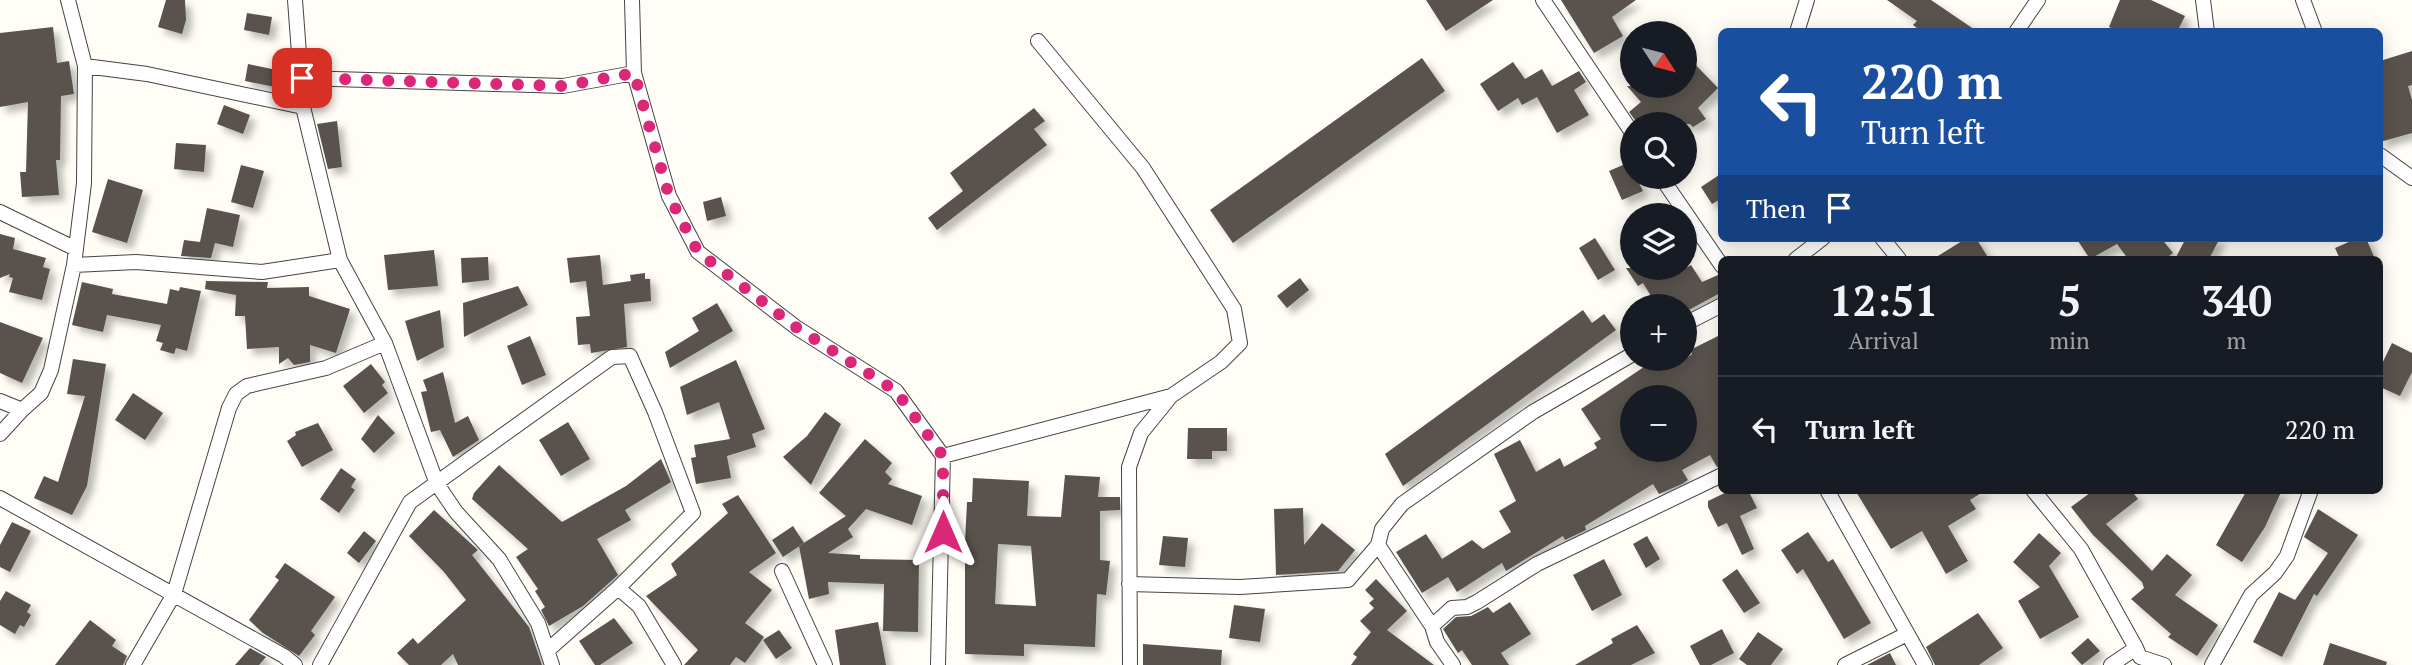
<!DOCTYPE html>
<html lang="en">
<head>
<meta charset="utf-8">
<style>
  :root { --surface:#171b24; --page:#242831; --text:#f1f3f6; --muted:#9ea1a6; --line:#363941 }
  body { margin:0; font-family:"PT Serif",serif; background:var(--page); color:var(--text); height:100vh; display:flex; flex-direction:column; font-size:26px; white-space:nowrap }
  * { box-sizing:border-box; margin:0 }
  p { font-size:23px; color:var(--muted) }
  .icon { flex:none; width:38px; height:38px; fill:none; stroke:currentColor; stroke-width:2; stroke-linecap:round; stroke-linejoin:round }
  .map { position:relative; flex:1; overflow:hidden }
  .drawer { position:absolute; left:1718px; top:256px; width:665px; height:238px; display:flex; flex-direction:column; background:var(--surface); border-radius:10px; box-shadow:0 4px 18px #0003 }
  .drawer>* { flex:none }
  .banner { position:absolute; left:1718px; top:28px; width:665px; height:214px; border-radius:10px; box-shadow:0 4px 18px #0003; background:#1a4fa0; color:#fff; overflow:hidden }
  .needle { width:46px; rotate:126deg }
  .tools { position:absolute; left:1620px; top:21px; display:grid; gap:14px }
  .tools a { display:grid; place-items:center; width:77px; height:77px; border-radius:50%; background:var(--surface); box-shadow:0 4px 18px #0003; font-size:35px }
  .pin { position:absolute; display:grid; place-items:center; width:60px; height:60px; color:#fff; margin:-30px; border-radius:14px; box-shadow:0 4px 10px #0006 }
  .me { position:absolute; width:77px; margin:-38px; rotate:0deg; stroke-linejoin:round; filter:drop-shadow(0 0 5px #0008) }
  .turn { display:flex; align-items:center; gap:24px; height:147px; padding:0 28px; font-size:32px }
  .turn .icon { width:91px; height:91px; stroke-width:2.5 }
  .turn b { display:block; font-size:49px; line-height:60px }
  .then { display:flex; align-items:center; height:66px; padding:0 28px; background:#0003; gap:14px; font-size:26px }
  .eta { display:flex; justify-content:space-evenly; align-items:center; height:119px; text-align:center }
  .eta b { font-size:42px; font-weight:600; line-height:49px }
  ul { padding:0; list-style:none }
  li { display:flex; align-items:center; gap:21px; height:105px; padding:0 28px; border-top:2px solid var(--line) }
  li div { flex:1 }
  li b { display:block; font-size:26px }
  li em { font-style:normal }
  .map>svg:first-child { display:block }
  .building { fill:#5a524d; fill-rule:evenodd; filter:url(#shadow) }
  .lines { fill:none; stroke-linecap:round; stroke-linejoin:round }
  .street-casing { stroke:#444; stroke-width:16 }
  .street { stroke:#fff; stroke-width:14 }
  .route { stroke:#db2777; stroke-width:12; stroke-dasharray:0 21.6 }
</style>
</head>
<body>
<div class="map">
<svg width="2412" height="665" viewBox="0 0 2412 665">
  <defs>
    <filter id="shadow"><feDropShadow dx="6" dy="6" stdDeviation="3.5" flood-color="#0004"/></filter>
  </defs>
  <rect width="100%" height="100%" fill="#fffdf5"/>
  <path class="building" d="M166 0H185L186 20 182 34 158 27Z
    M1426 0H1493L1446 31Z
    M1561 0H1636L1612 17 1623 36 1594 53Z
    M1887 0H1931L1978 32H1922L1913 25 1917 21Z
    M2120 0H2151L2185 16 2177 32H2121L2109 27Z
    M247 13 272 17 269 35 244 30Z
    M53 27 57 63 69 61 74 94 61 96 60 160H56L59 195 22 197 20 172H26L28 102 0 107V33Z
    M2412 51V85L2408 86 2412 100V133L2380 142V61Z
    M1685 54 1718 88 1698 108 1706 119 1693 127 1690 124H1638L1629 112 1641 102 1627 86H1685Z
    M1422 58 1445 91 1233 243 1210 210Z
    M1513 62 1525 79 1542 69 1552 86 1579 71 1586 82 1574 90 1589 115 1557 133 1537 97 1522 105 1518 98 1498 111 1480 84Z
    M248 64 291 73 290 90 245 81Z
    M224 105 250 115 243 134 217 124Z
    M1034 108 1045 121 1034 129 1047 145 937 230 928 218 963 191 950 173Z
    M337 121 342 167 328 169 317 124Z
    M176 143 206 145 204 172 174 169Z
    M1630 162 1633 177H1636L1643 191 1622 200 1609 171Z
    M241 165 264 171 253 208 231 202Z
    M1722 173V198L1712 204 1701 187Z
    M108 179 143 190 127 243 92 232Z
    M721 197 726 216 707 221 703 202Z
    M207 208 240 215 233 247 215 243 211 258 181 256 184 240 200 242Z
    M0 234 15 238 13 249 46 258 43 267 50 269 42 300 9 292 13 278 9 277 10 274 0 278Z
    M1595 238 1615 270 1598 280 1579 248Z
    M1967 238H1976L1989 259H1933Z
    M2076 238H2161L2173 253 2165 259H2128L2117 244 2090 259Z
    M2186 238H2220L2209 259H2175Z
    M2358 238H2366L2375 259H2340L2335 248Z
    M434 250 438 286 388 290 384 255Z
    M600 255 603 285 631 281 630 275 645 273V279H650L651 301 624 304 627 347 591 353 590 344 578 345 576 317 590 316 586 281 570 283 567 258Z
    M488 257 489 280 462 283 461 258Z
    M1691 265 1702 282 1718 275 1722 292 1685 312V306H1657L1643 283 1638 286 1626 268H1665L1663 270 1668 278Z
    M1300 278 1309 290 1287 308 1277 296Z
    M206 281 268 282 267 288 309 287V296L350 309 336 353 310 345V362L294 365 288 358 279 364V347L247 349 245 316H235L236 295 205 289Z
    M82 282 113 289 112 294 167 304 170 289 179 291 180 287 201 291 187 351 176 348 174 354 160 350 163 343 156 341 161 325 107 315 103 332 72 325Z
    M518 286 528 305 464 337 463 303Z
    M717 303 733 331 670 368 665 352 699 331 692 318Z
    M440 310 444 347 417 361 405 321Z
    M1583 310 1592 323 1604 314 1616 330 1403 486 1385 454Z
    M0 322 43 338 22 383 0 373Z
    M530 336 546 375 522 385 507 346Z
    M1718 336 1722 344V465L1717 467 1710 455 1682 470 1688 480 1682 484 1659 494 1653 484 1585 526 1586 530 1565 540 1563 536 1506 571 1502 563 1457 592 1448 577 1422 593 1396 552 1426 534 1442 559 1472 540 1483 549 1511 532 1499 511 1516 501 1494 454 1520 440 1536 472 1560 458 1564 467 1597 448 1594 443 1601 439 1581 409 1653 361 1663 359 1667 366 1685 359 1692 354 1690 350ZM1633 397H1685V450H1633V426L1625 411 1633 406Z
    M2392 343 2412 353V372L2400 396 2380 387V368Z
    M73 359 106 364 87 486 72 515 34 498 44 476 58 482 85 396 67 394Z
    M736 360 765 429 752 434 756 447 727 456 731 478 696 484 691 458 696 457 694 445 730 439 719 402 687 415 680 387Z
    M371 364 385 382 382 385 388 393 364 413 343 386Z
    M443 372 455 423 468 416 479 440 453 457 440 430 431 432 421 392 427 391 423 380Z
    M133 393 163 413 145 440 115 420Z
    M825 412 841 424 811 485 783 457 807 436Z
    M378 415 395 433 374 453 361 439Z
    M568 422 590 459 561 476 539 440Z
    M318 423 333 450 302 467 287 441 296 435 295 432Z
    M1188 428H1227V451H1212V459H1187Z
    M865 439 892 463 885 472 892 479 888 484 922 496 912 525 866 509 848 529 853 537 828 553 860 555V559L919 560 918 632 883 631 884 584 828 582 829 594 809 599 799 546 846 516 819 493Z
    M661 459 671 482 625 510 631 520 597 539 618 575 583 606 549 626 541 610 545 607 535 591 538 589 516 557 528 549 472 499 474 493 499 465 562 522 626 486Z
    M341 468 356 479 351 487 355 490 339 513 320 499Z
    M1065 475 1100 477 1098 497H1120V510L1100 511V560L1110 561 1106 595 1097 594 1095 647 1024 644V656L965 654V542L967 502H972L973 478 1029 481 1027 516 1061 517ZM998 544 1031 546 1036 606 995 604Z
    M1731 490H1748L1757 508 1740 516 1754 549 1742 555 1727 523 1718 527 1708 507V501Z
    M1855 490H1986L1970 500 1976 509 1948 526 1968 561 1946 574 1922 531 1891 549Z
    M2094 490H2131L2138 499 2106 524 2152 571 2167 554 2192 575 2175 595 2218 625 2197 656 2168 637 2171 634 2131 599 2144 588 2142 582 2093 535 2071 507Z
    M2247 490H2282L2265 527 2242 562 2216 545Z
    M738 495 776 553 749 572 772 590 745 623 764 637 745 663 736 657 730 665H684L698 650 646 596 677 575 671 564 728 513 722 504Z
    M1303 508 1304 545 1322 523 1355 550 1338 571 1276 575 1274 509Z
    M2318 509 2358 535 2317 596 2314 594 2282 657 2253 642 2279 592 2295 600 2328 553 2304 537Z
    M434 510 478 550 472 555 529 627 542 665H458L453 654 441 665H409L397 653 413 638 418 644 466 600 444 572 409 536Z
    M12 522 31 531 10 572 0 567V545Z
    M793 526 804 543 783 557 772 540Z
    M364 531 376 541 359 563 347 553Z
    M1808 532 1828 562 1833 559 1871 623 1844 639 1803 569 1797 574 1781 550Z
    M2039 533 2061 553 2049 566 2079 617 2040 639 2018 601 2040 587 2013 562Z
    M1163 536 1188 538 1185 567 1159 565Z
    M1647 536 1660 559 1646 568 1633 544Z
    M1604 559 1622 595 1592 611 1573 575Z
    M285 563 335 597 311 631 315 635 299 656 263 633 249 620 279 580 275 577Z
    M1737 569 1760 603 1744 613 1722 580Z
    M1376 579 1407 611 1387 630 1434 665H1351L1357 657 1353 654 1371 632 1360 621 1374 608 1369 603 1374 599 1365 590Z
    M6 591 31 605 27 612 31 615 24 627 20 625 15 634 0 625V601Z
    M1510 602 1531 634 1501 653 1509 665H1472L1462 650 1458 653 1443 629 1456 617 1471 616 1488 607 1493 613Z
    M1234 605 1265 609 1260 642 1229 638Z
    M1978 613 2003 648 1979 665H1935L1926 647Z
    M614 618 633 643 600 665H595L579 641Z
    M90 620 116 640 112 646 127 656 123 665H55Z
    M878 622 886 665H840L835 630Z
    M1637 625 1655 653 1631 665H1575L1613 643 1611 639Z
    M1722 629 1734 653 1711 665H1700L1690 646Z
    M779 630 792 648 776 659 763 640Z
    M1758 632 1783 649 1771 665H1747L1739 659Z
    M2088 638 2100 651 2082 665 2071 653Z
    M2330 643 2387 662 2386 665H2323Z
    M1143 644 1222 650 1221 665H1143Z
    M250 648 266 657 259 665H235Z
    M1890 653 1896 665H1867Z"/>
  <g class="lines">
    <g class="street-casing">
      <path id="street" d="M295 0 303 107 340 260 385 343 437 484 456 512 499 559 538 623 552 665
        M632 0 634 73 669 196 698 252 797 328 896 391 943 456 938 665
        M1543 0 1633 134
        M2203 0 2207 32
        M2303 0 2315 32
        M1797 32 1807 0
        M2016 32 2038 0
        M1038 41 1143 168 1234 309 1240 343 1221 362 1171 396
        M85 66 147 74 303 107
        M302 78 563 86 634 73
        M2380 155 2412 178
        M1661 177 1722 266
        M0 212 76 249
        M1882 238 1899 259
        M1796 259 1823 238
        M74 265 136 262 262 272 340 260
        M1685 324 1722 305
        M0 401 22 410 41 393 51 370 74 265 84 183 85 66 68 0
        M0 434 22 410
        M943 456 1171 396 1141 433 1129 467 1130 665
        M1827 490 1925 665
        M2033 490 2081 549 2136 648
        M0 498 284 656 295 665
        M1378 545 1432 626
        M782 571 825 665
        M1129 584 1240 587 1348 580 1378 545 1382 529 1402 504 1533 412 1633 354
        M548 650 618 588 639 606 674 665
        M133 665 174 594 229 408 236 394 247 386 326 368 385 343
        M320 665 410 502 612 357 630 356 655 412 693 513 618 588
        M1453 665 1437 642 1432 626 1452 608 1467 607 1477 602 1537 564 1722 475
        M1845 665 1907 634
        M2111 665 2136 648 2140 657 2164 665
        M2212 665 2251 595 2275 573 2287 556 2311 490"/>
    </g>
    <use href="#street" class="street"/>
  </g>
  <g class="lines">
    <path class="route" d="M302 78 563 86 634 73 669 196 698 252 797 328 896 391 943 456V532"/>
  </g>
</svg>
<div class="tools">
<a><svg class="needle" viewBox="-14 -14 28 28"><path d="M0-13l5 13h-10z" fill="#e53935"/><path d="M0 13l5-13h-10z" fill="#9ea1a6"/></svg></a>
<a><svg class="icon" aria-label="search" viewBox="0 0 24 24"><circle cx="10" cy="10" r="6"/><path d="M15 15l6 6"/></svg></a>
<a><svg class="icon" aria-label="layers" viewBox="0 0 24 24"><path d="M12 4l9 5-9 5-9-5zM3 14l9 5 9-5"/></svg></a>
<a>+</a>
<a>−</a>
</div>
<div class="pin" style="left:302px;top:78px;background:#d93025"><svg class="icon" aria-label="arrive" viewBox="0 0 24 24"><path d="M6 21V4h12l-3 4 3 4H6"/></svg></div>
<svg class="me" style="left:943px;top:532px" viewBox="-20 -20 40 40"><path d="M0-17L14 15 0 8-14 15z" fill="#db2777" stroke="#fff" stroke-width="4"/></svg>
<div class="banner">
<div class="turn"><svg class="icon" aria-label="left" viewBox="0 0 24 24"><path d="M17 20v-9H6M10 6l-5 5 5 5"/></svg><div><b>220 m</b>Turn left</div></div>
<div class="then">Then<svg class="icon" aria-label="arrive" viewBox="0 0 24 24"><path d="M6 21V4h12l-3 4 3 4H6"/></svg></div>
</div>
<section class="drawer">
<div class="eta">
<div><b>12:51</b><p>Arrival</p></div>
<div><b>5</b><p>min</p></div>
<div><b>340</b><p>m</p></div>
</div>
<ul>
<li><svg class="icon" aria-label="left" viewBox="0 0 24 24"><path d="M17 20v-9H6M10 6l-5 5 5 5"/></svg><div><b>Turn left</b></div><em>220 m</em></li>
</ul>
</section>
</div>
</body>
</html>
